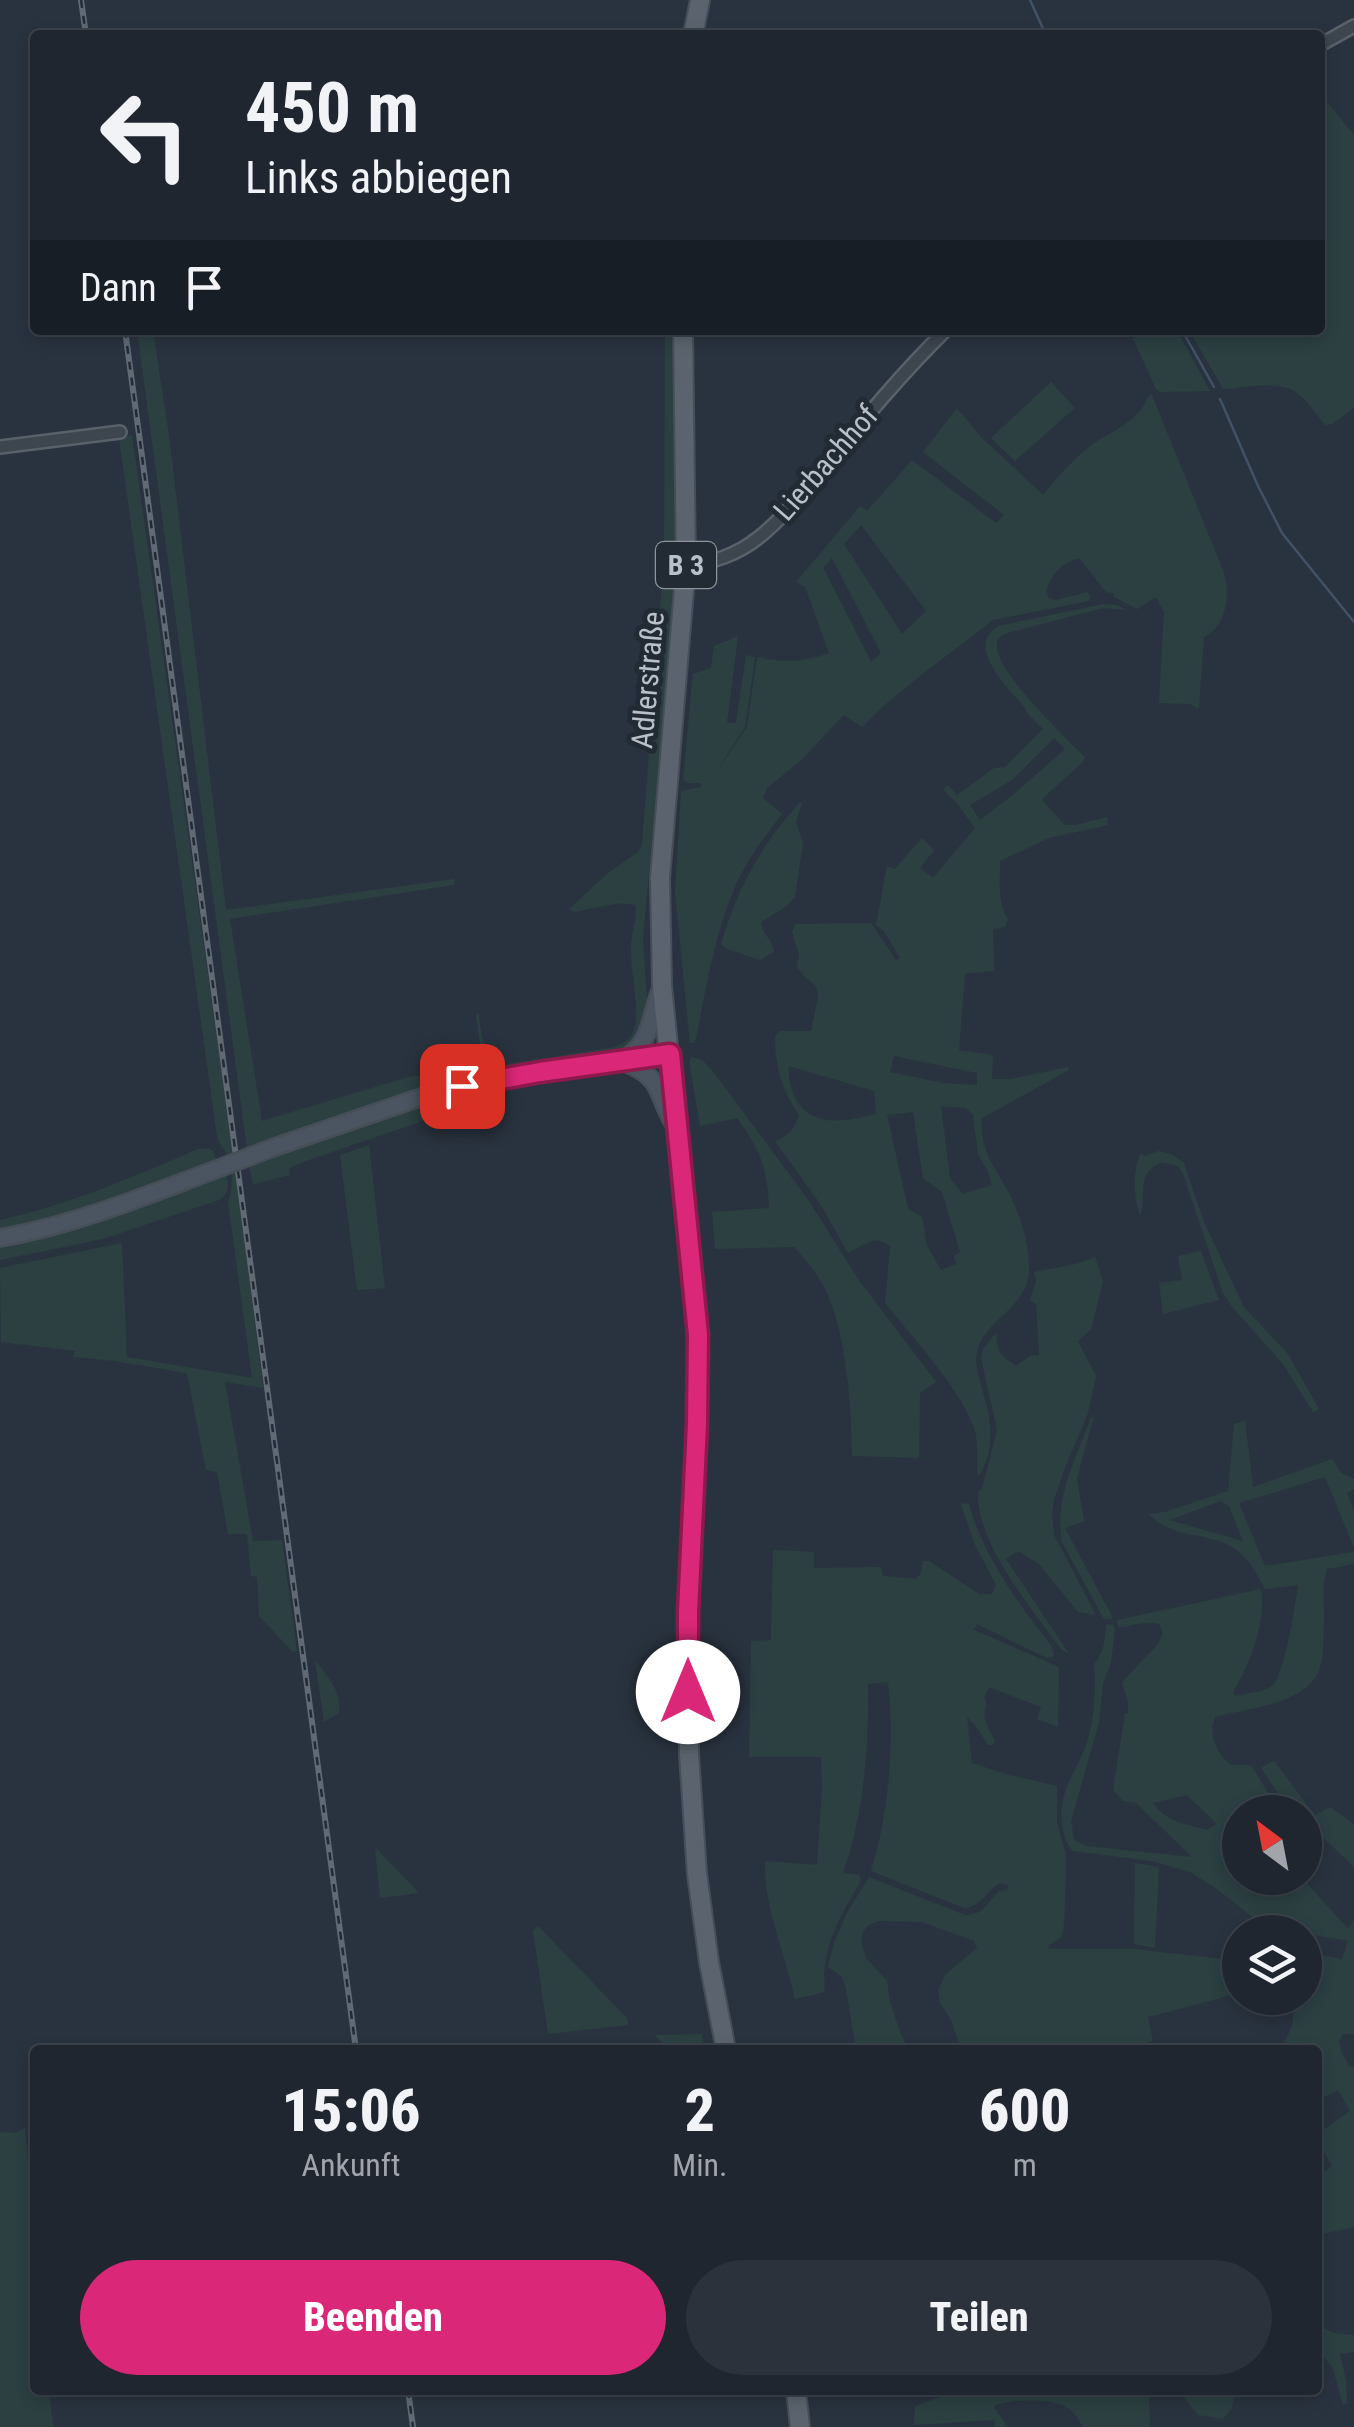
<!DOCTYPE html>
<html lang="de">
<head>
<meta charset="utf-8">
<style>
  :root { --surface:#1f262f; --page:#2c323b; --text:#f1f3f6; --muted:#a1a5aa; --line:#3c434b; --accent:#db2777 }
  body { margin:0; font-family:"Roboto Condensed",sans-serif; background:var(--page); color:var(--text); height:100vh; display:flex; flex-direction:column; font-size:38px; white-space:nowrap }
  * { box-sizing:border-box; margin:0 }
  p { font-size:32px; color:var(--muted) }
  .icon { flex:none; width:55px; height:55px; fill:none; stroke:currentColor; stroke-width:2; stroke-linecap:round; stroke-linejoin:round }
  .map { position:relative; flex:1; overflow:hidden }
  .details { position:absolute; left:30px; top:2045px; width:1292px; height:350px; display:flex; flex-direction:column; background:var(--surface); border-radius:10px; box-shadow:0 5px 15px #0003,0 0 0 2px var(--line) }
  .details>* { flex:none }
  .banner { position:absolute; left:30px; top:30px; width:1295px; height:305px; border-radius:10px; box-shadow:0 5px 15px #0003,0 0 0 2px var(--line); background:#1f262f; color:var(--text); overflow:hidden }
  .needle { width:65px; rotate:328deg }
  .tools { position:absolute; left:1222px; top:1795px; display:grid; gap:20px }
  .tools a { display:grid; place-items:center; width:100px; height:100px; border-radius:50%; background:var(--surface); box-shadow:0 5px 15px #0003,0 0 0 2px var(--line); font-size:50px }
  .pin { position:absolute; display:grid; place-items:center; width:85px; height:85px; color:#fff; margin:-42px; border-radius:20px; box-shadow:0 5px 15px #0006 }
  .me { position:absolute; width:110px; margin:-55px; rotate:0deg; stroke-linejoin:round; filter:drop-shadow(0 0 8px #0008) }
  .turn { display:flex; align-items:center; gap:35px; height:210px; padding:0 50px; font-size:45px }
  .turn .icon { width:130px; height:130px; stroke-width:2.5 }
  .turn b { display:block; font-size:70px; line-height:85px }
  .then { display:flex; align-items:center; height:95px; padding:0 50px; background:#0003; gap:20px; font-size:38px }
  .eta { display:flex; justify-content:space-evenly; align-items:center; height:170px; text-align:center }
  .eta b { font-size:60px; font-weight:800; line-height:70px }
  .primary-button { display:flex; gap:20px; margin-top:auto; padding:20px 50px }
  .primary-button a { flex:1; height:115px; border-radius:60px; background:var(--accent); color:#fff; font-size:40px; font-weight:800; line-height:115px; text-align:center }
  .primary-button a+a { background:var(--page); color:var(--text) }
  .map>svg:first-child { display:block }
  .green { fill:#2c4041; fill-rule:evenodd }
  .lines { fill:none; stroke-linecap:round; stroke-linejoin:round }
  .stream { stroke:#415266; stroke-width:2.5 }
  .street-casing { stroke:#586069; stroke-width:16 }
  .secondary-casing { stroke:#464e58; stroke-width:20 }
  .primary-casing { stroke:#464e58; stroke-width:22 }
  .street { stroke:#3d454f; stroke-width:11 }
  .secondary { stroke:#4b5561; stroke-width:15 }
  .primary { stroke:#5b646e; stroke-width:18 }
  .rail-casing { stroke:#5f6a75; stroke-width:6 }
  .rail { stroke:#222a34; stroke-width:2.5; stroke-dasharray:8; stroke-linecap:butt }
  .secondary-bridge-casing { stroke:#464e58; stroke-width:20; stroke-linecap:butt }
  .secondary-bridge { stroke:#4b5561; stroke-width:15 }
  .route-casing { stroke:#8e194d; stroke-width:25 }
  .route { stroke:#db2777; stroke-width:18 }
  .labels { text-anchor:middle; stroke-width:10; stroke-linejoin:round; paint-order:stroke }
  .shield { fill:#222a34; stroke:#8c939c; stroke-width:2.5 }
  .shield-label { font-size:28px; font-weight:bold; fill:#b9c0c9 }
  .street-label { font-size:30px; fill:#b9c0c9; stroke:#222a34 }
</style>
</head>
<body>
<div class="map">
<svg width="1354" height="2427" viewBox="0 0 1354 2427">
  <rect width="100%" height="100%" fill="#29333f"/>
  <path class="green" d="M1320 93 1354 135V408L1332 424 1325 425C1316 414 1308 401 1297 393 1279 379 1244 388 1223 389L1189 330H1320Z
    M137 330H153L169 436 226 910 454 879 455 885 230 919 262 1121 412 1076 469 1074 472 1076 352 1111 247 1149Z
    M665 330H675L678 523 676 588 643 937 648 1018 639 1038 628 1049 616 1055 497 1075 490 1072 481 1053 476 1016 479 1012C479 1029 485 1052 495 1066L615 1047C622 1044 630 1040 633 1032 642 1012 629 968 631 944 632 931 638 918 635 905L620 903 574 912 569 909 607 874 638 852 642 845 664 558Z
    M1129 330H1177L1210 391 1160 392 1156 389Z
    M1051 382 1075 408 1015 461 991 438Z
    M1151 393 1223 570C1231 593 1227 626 1204 637L1199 707 1197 708 1191 704 1159 703 1164 612 1156 597 1137 609 1114 597V593L1106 592 1079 558C1062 562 1051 575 1046 591L1049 598 1056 600 1088 592 1090 596 1089 601 993 620 920 676 881 708 862 727 844 715 799 762 767 788 763 798 782 814C764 837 747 860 735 887 714 935 706 988 696 1039L694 1043H690L675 892 681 791 701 787V783H688L683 780 693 674 711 668 714 646 738 636 727 722 736 723 746 655 755 657 745 727 711 780 747 727 757 657C782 663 805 662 829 653L805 587 796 582 860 506 867 511 912 460 996 523 1004 515 923 452 957 408 981 437 1043 495C1058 477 1074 458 1093 444 1108 434 1126 426 1138 413 1144 407 1146 399 1151 393ZM861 525 926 611 902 634 844 544ZM832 558 881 653 871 662 823 567Z
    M132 435 236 1174 263 1388 225 1382 253 1541 282 1540 297 1651 293 1652 259 1616 257 1577 251 1576 247 1534H228L217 1472 206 1470 187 1373 115 1361 73 1357 75 1351 1 1342 0 1268 122 1243 127 1357 252 1378 228 1202C234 1188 233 1164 225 1151 222 1146 218 1142 217 1136L119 438Z
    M1104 604 1117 605 1127 610 1103 608 1007 633C1001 636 998 636 997 644 992 668 1067 739 1085 757L1083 762 1043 798V801L1065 825H1075L1107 817 1108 825 1049 838 1000 861C1000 879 997 904 1008 919L1005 927 993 929 994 971 965 974 959 1050 993 1055 992 1079H1011L1068 1067 1069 1070 982 1118C979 1151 996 1168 1010 1195 1021 1217 1029 1244 1029 1269 1029 1307 986 1318 977 1351 974 1363 979 1377 982 1389 991 1418 997 1450 978 1477 976 1463 979 1445 975 1431 962 1390 912 1337 885 1303L890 1246C874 1233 863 1246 848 1253L821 1205 775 1141C790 1135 794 1130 799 1115 782 1090 775 1067 775 1036L779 1031H811L818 997 816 986 804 976 797 967 799 955 792 932 795 924 871 923 896 960 900 958 884 931 876 925 887 866 895 869 922 838 934 850 920 868 933 878 975 828 956 802 943 789 948 785 957 795 994 768 1005 767 1043 729 1027 713 1025 708C1009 688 964 648 998 626ZM1054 738 1065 749 1014 794 980 820 970 805 1012 780ZM894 1056 977 1073V1085L943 1083 890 1072ZM789 1066 874 1091 876 1114C844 1122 805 1130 792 1090 789 1081 788 1075 789 1066ZM941 1106 965 1108 973 1114 978 1154 988 1172 992 1185 963 1194 950 1178ZM913 1112 923 1178 942 1192 960 1252 954 1256 956 1264 941 1270 927 1246 922 1217 908 1209 887 1115Z
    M799 803H802L796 822 803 843 795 897 787 906 761 922C761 934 773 939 774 952L760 960 727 949 721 944C739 885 759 849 799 803Z
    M692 1057 702 1060 712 1070 809 1201 858 1279 936 1382 920 1393 919 1458 852 1456C852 1409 846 1327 823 1285 815 1271 805 1259 794 1247L715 1249 712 1212 769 1208C767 1167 761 1151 737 1118L700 1126 689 1060Z
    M483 1088 503 1089 507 1092 306 1161 289 1168 290 1175 253 1184 249 1164C326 1136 403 1106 483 1088Z
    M369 1145 385 1288 357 1290 340 1155Z
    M208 1148 213 1151 217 1161C146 1189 75 1220 0 1232V1220C69 1205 133 1177 198 1149Z
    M1159 1151 1173 1155 1184 1163 1204 1222 1244 1307 1288 1354 1319 1409 1313 1412 1283 1364 1233 1308 1223 1293 1183 1174 1178 1166 1162 1162C1136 1173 1146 1192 1141 1214L1139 1213C1133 1193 1133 1174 1140 1153L1144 1156Z
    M226 1173C228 1185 230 1193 219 1200L103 1239 0 1260V1247C83 1233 149 1204 226 1173Z
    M1201 1251 1219 1300 1163 1314 1159 1283 1182 1280 1178 1256Z
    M1095 1257 1103 1281 1091 1329 1078 1341 1096 1376 1088 1413 1065 1468 1054 1499 1052 1515 1054 1535 1096 1615 1078 1612 1039 1564 1018 1551 1006 1559 1069 1654 1061 1649C1032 1609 976 1543 978 1493L982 1489 997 1430 981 1358 983 1349 995 1334 997 1337C995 1352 1004 1357 1016 1366L1030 1356 1039 1355 1036 1304 1030 1300 1036 1281 1034 1272 1076 1264Z
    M1094 1416 1077 1478 1084 1521 1065 1528 1113 1618 1104 1619 1062 1542C1054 1498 1076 1458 1091 1418Z
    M1245 1421 1253 1487 1332 1459 1341 1473 1354 1479V1489L1347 1493 1354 1511V1548L1325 1477 1239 1503 1265 1566 1354 1552V1564L1327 1569C1321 1586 1325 1606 1324 1624 1323 1637 1324 1651 1321 1663 1313 1705 1248 1707 1215 1717 1208 1736 1216 1752 1231 1765H1251L1280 1812H1240V1878H1302L1348 1929 1354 1920V2034H1343L1339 2042 1342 2053 1349 2066 1354 2067V2227L1318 2235V2176L1332 2166 1318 2141V2134L1350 2111 1338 2090 1318 2100V2050H1278C1292 2032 1296 2020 1292 1998H1305V1932H1272L1217 1889 1190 1872 1152 1861 1073 1851C1060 1839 1059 1808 1065 1792 1071 1775 1082 1759 1087 1742 1095 1715 1096 1691 1094 1664 1107 1648 1103 1641 1107 1624L1113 1625 1115 1629 1111 1663 1103 1683 1099 1722 1071 1821 1074 1840 1086 1846 1192 1857 1136 1803 1123 1801 1113 1790 1125 1714 1128 1713V1702L1122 1682 1158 1644 1163 1633 1159 1624C1146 1620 1132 1627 1118 1627L1117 1620 1261 1589C1267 1618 1249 1668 1233 1692L1235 1696C1247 1693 1264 1693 1273 1685 1284 1675 1296 1602 1298 1585L1265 1589C1258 1576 1249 1559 1237 1550 1211 1531 1172 1540 1149 1514L1165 1512 1228 1491 1234 1424ZM1221 1501 1229 1506 1243 1541 1169 1520ZM1187 1795 1216 1823V1824L1208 1830C1186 1824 1167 1823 1153 1803ZM1308 1934 1348 1941 1342 1959 1306 1952Z
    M964 1503 969 1504C982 1553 1019 1606 1051 1645L1054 1653 1053 1657 1047 1658 977 1624 974 1630 1057 1666 1059 1669 1058 1727 1037 1719 1041 1707 989 1687 984 1698 987 1704C980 1718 989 1728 995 1741L993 1745H988L975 1725 967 1717 972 1763 1009 1775 1057 1786V1823L1066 1855 1065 1910 1063 1932 1060 1938 1048 1946 1049 1949H1134L1240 1961V1993L1148 2017 1153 2041 1127 2050H954L959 2043 951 2020 940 2003 938 1991 945 1975 977 1948 974 1941 922 1922 878 1921 867 1926 863 1932 861 1942 866 1958 887 1981 890 2002 900 2032 909 2050H856L846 1988 841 1976 828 1967 834 1943 847 1913 869 1877 965 1915C984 1915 987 1903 999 1891L1007 1890 1009 1885 999 1883C987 1892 980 1907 964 1908L871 1871C889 1813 895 1741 888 1682L868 1684C869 1747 864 1813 843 1873L859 1875 861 1881C840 1916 820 1949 825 1992L795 1999C785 1953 764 1908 765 1861L817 1865 822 1789 821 1757H749L751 1641 771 1640 773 1550 814 1552V1568L881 1567 883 1576 915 1579 920 1575 923 1561H929L979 1594H992L996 1585 975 1545 961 1505Z
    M315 1660C328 1677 342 1691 339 1713L324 1722Z
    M1274 1761 1315 1815 1330 1807 1354 1824V1867L1314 1829 1306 1834 1305 1812H1291L1261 1768Z
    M375 1847 419 1893 380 1898Z
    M1135 1863 1159 1867 1155 1948 1134 1944Z
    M538 1926 627 2018 628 2025 548 2034 533 1931Z
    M702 2034 705 2050H668L655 2035Z
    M25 2128 35 2235V2390H49L53 2427H0V2132L16 2133Z
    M1318 2325 1334 2333 1354 2335V2352L1340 2354 1346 2380 1347 2403 1343 2405 1333 2369 1318 2349Z
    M960 2390H1157L1149 2396 1150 2427H1083C1079 2420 1075 2412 1068 2408 1053 2398 1013 2399 996 2405L994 2408 1008 2427H995L994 2420 914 2425 915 2406Z
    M1178 2390H1229L1234 2397 1232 2408 1223 2419 1198 2415Z"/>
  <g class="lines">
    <path class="stream" d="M1030 0 1046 35
      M1182 330 1214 387
      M1220 399 1258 486 1282 533 1354 622"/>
    <g class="street-casing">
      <path id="street" d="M1320 45 1354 26
        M0 447 120 432
        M686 565C711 564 738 554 758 538 784 518 805 489 827 464 865 418 903 372 946 330"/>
    </g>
    <g class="secondary-casing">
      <path id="secondary" d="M624 1059C653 1043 650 1013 662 986
        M623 1062C667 1079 654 1095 677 1129
        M272 1148 442 1090 540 1071 670 1054
        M0 1238C74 1225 142 1197 212 1171"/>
    </g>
    <g class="primary-casing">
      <path id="primary" d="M693 35 700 0
        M683 330 686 565 660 878 662 986 697 1335V1424L688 1612 689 1754 697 1874 709 1962 726 2050
        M796 2390 800 2427"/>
    </g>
    <use href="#street" class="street"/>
    <use href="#secondary" class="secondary"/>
    <use href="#primary" class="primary"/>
    <g class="rail-casing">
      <path id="rail" d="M81 0 86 35
        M125 330 356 2050
        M408 2390 413 2427"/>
    </g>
    <use href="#rail" class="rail"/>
    <g class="secondary-bridge-casing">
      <path id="secondary-bridge" d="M212 1171 272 1148"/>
    </g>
    <use href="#secondary-bridge" class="secondary-bridge"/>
  </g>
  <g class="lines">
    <g class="route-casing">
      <path id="route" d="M462 1086 540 1072 670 1054 698 1335 697 1424 688 1612V1692"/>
    </g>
    <use href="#route" class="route"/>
  </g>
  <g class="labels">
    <rect class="shield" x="656" y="542" width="60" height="46" rx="8"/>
    <g class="shield-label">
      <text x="686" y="575">B 3</text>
    </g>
    <g class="street-label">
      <text transform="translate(826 463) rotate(-49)" y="10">Lierbachhof</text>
      <text transform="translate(648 680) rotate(-85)" y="10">Adlerstraße</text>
    </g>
  </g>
</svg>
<div class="tools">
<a><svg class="needle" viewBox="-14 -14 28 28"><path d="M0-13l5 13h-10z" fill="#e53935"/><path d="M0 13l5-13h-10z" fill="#a1a5aa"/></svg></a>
<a><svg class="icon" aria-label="layers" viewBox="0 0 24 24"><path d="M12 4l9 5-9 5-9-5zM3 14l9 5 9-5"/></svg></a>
</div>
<div class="pin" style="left:462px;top:1086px;background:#d93025"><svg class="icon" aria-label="arrive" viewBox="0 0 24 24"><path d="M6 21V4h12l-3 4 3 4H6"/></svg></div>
<svg class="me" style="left:688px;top:1692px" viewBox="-20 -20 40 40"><circle r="19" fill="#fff"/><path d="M0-13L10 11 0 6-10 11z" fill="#db2777"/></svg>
<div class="banner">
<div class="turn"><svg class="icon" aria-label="left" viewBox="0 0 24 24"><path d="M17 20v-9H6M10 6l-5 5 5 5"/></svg><div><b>450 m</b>Links abbiegen</div></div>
<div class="then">Dann<svg class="icon" aria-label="arrive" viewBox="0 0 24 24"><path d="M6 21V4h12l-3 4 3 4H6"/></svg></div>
</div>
<section class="details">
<div class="eta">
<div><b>15:06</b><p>Ankunft</p></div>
<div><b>2</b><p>Min.</p></div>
<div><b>600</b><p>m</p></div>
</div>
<div class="primary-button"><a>Beenden</a><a>Teilen</a></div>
</section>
</div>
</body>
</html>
